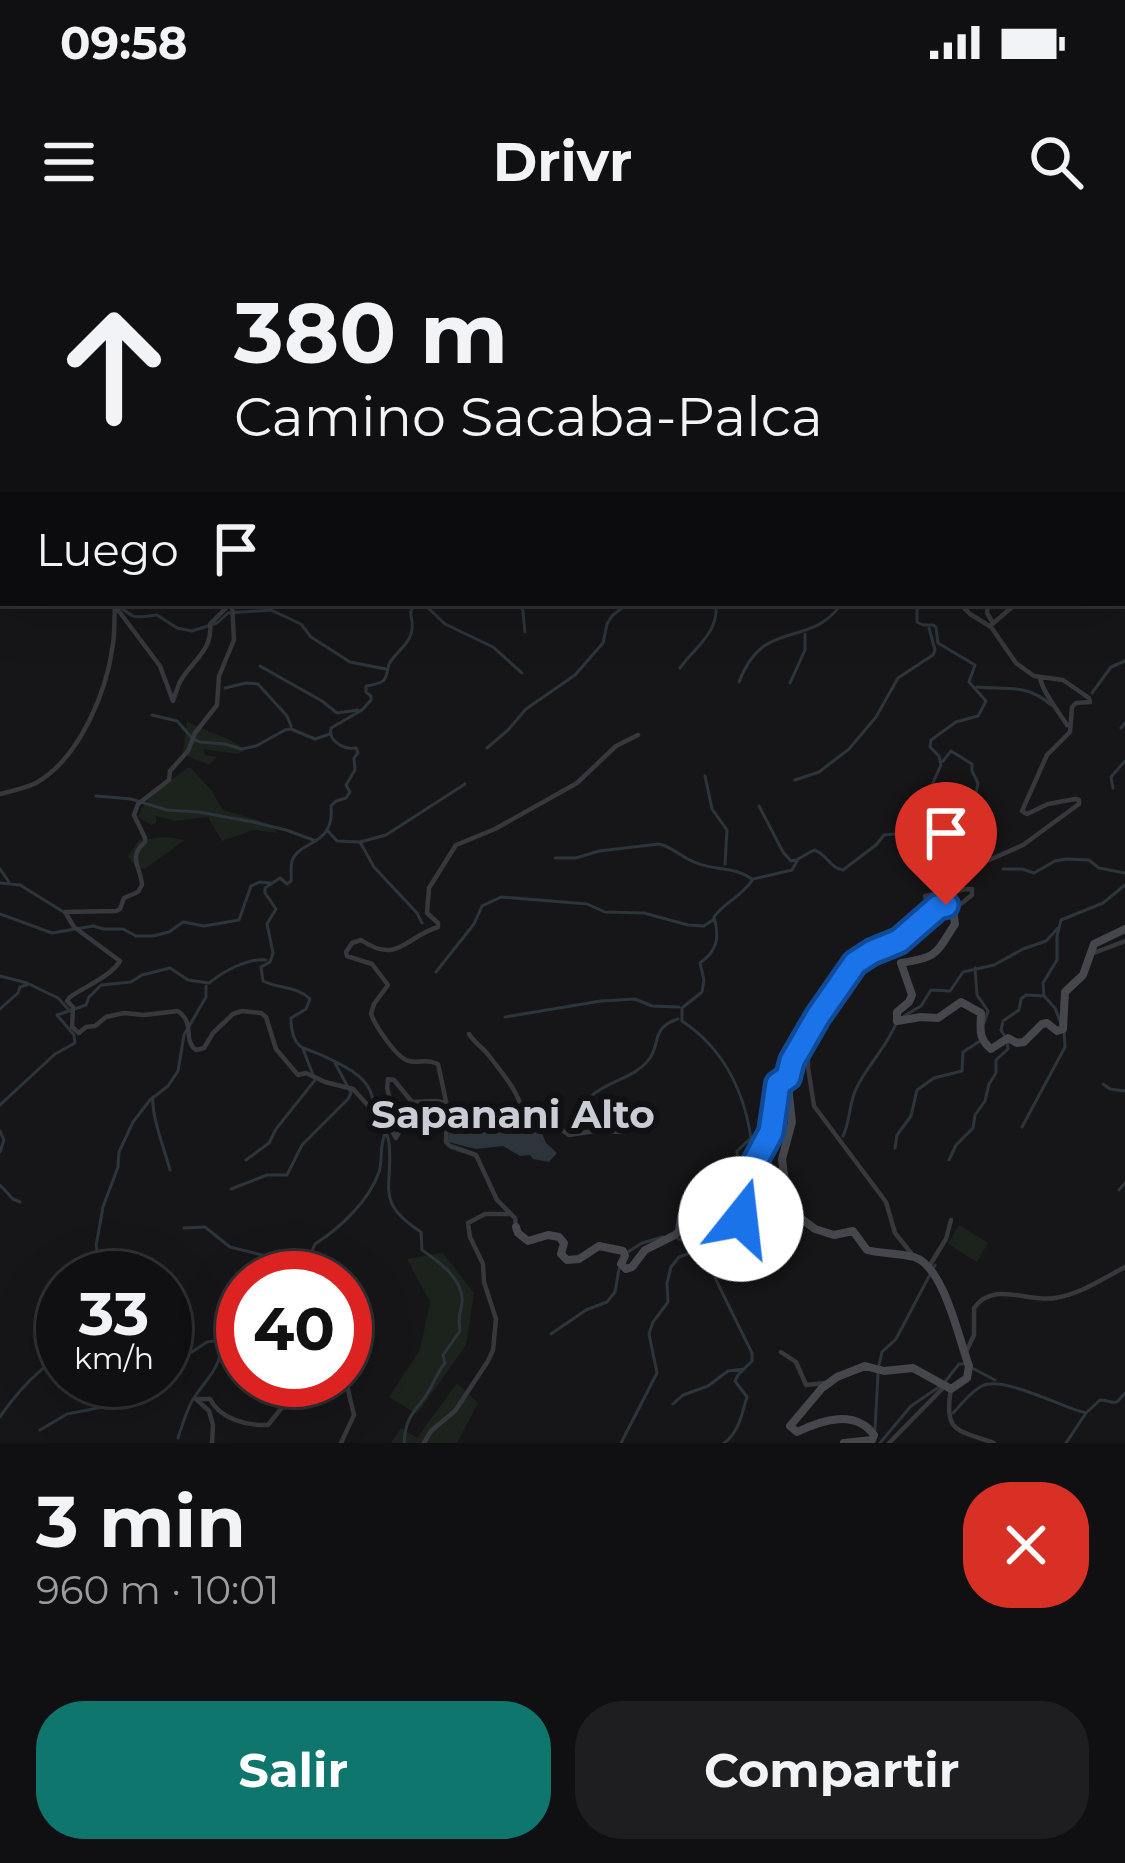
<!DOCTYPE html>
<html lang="es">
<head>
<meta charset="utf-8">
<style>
  :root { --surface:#101012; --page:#1e1e20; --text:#f1f3f6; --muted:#9c9d9f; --line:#303032; --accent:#0f766e }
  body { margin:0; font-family:Montserrat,sans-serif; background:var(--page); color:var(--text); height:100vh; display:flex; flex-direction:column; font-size:45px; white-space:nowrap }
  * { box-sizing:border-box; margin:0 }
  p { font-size:39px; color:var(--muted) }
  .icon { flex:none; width:66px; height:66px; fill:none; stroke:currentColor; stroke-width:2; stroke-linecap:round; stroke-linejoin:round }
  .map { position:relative; height:1203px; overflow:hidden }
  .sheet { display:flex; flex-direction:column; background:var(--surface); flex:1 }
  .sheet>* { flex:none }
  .banner { position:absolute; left:0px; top:0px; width:1125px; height:366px; box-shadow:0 12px 48px #0002,0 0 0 3px var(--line); background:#101012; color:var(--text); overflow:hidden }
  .speed { position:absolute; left:36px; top:1011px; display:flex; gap:24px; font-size:60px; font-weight:700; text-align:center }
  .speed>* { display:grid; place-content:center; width:156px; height:156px; border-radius:50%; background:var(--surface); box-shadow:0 12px 48px #0002,0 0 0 3px var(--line); line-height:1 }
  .speed small { font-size:30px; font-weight:400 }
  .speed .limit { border:18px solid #d22; background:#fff; color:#111 }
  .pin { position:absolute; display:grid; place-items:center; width:102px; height:102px; color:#fff; margin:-123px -51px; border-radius:50% 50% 50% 0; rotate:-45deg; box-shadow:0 0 12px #0007 }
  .pin .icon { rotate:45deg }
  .me { position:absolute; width:132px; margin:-66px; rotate:16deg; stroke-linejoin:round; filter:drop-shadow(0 0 9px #0008) }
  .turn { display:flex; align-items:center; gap:42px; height:252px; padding:0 36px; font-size:54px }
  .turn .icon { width:156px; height:156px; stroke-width:2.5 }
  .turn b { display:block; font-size:84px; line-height:102px }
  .then { display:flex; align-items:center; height:114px; padding:0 36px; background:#0003; gap:24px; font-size:45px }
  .round { display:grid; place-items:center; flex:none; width:126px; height:126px; border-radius:48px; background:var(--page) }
  .head { display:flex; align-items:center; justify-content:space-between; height:204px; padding:0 36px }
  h1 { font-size:72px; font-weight:700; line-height:90px }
  .button { display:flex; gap:24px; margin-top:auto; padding:24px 36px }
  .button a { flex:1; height:138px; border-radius:48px; background:var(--accent); color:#fff; font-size:48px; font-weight:700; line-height:138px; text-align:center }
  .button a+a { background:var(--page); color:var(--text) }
  .status { display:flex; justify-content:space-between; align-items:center; height:84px; padding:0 60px; background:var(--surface); direction:ltr }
  .status svg { height:33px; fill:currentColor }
  header { display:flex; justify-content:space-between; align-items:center; height:156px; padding:0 36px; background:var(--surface); font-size:54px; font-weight:700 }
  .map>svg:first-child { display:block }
  .green { fill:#1c231d }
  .water { fill:#2c353c }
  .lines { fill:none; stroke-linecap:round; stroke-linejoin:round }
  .stream { stroke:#2c353c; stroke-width:3 }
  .street { stroke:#37383d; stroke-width:4.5 }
  .secondary { stroke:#45474d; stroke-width:8 }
  .route-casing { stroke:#114b97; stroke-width:30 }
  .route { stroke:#1a73e8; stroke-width:21 }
  .labels { text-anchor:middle; stroke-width:12; stroke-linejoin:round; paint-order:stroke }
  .quarter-label { font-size:39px; font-weight:bold; fill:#c9ccd4; stroke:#111113 }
</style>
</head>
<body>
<div class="status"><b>09:58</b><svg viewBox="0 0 49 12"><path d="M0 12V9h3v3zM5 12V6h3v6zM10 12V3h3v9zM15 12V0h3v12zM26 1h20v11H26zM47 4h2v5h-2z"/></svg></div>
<header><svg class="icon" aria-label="menu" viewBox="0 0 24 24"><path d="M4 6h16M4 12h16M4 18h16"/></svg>Drivr<svg class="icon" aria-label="search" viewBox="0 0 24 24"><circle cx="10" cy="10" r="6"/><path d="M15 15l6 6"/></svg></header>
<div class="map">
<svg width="1125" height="1203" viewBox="0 0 1125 1203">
  <rect width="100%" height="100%" fill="#161618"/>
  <path class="green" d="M187 481C206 493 228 495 245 510L238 514 203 509 205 515 217 517 209 525 183 514Z
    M190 527 211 550 223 570 270 584 278 593 253 590 222 601 208 577 175 581 156 576V583L151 585 138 577C144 557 172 538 190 527Z
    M166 597 185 600 145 629 136 627 128 616 139 600Z
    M959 985 988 1003 977 1022 948 1004Z
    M443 1013 474 1053 466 1105 417 1174 389 1157 420 1110 430 1062 407 1019Z
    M457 1143 478 1163 457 1203H391L401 1188 417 1198Z"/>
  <path class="water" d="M450 869 502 881 507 879 517 887 538 884 546 903 557 913 549 922 533 919 530 915 520 916 503 906 476 909 448 902Z"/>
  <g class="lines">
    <path class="stream" d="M621 0 623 3
      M652 0 654 3
      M804 0 811 3
      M899 0V3
      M938 0V3
      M1003 0 1004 3
      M1094 0 1097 3
      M202 3 204 0
      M848 3 849 0
      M0 155 3 152
      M1122 261 1125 260
      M423 363 445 384 493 407 522 433
      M522 363 525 392
      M118 365C137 381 134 377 157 375L177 388 192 391 217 383 228 373 271 370 301 384 311 397 350 422 386 429
      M260 426 322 461 337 473 358 470
      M680 428C696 406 719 393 716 363
      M739 442C765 375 809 411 842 363
      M790 443 805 410V394
      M977 447C1006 450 1027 443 1051 465
      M225 448 246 443 258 444 287 476 291 486
      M1092 453 1111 427 1125 421
      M152 475 177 481 193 499 200 502 225 504 242 509 256 506 285 490 291 489 315 499 330 494
      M1121 488 1125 483
      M487 508 508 490 526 469 575 435 603 403 607 384 612 376 628 363
      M705 536 712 569 727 590 725 624
      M795 540 819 532 849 509 876 477 898 438 933 415 935 410 929 388
      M1113 548 1111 537 1125 521
      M96 556 131 559 167 570 199 572 253 582 286 590 316 601
      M759 566 783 612 791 621 796 620
      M327 590 337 601 360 602 374 627 417 673 422 683
      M360 602 386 595 465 544
      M555 618H576L599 611 659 604C673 607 681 617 694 622 714 631 734 626 752 639
      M0 629 9 642
      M1003 629H1022L1034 633 1055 621 1066 619 1089 620 1099 628 1125 633
      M931 641 940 627 960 610 980 577 976 554 978 543 972 531V524L951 511 943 521
      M0 643 20 645 62 671
      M0 674 52 693 93 686 104 689H123L136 696H153L169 692 183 682 204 686 239 680 251 646 260 642 271 643
      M975 728 977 755 988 771 984 783
      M436 732 474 684 482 666 501 657 587 664 605 672 644 673 688 685 704 686 714 679
      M0 736 27 743
      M0 769 18 753 20 747 29 744 58 758 68 769
      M904 776 921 766 931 750 950 751 963 732 994 725 1023 709 1046 701 1059 687
      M505 777 601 761 635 759 652 766 679 767
      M1103 844 1110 849 1125 851
      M591 856C609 840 636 838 650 818 661 801 651 788 678 779
      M153 857C151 875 165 911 170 930
      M0 865 55 814 75 803 74 795 57 775 86 765 89 757 101 745 131 742 142 735 170 728 188 740 209 743C224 731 247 718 266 720
      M373 867C375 837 342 825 319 814 313 811 306 810 300 806 292 799 291 788 291 778L306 769 310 759C297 746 279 749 263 741L261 727 270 722 273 713 267 684 276 669 265 653V648L280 638 287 644 291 641C292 635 290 628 292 621 300 599 335 607 331 566L336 561 346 558 350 552 346 545 355 530 354 518 358 513 356 508C345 510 328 502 331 488L362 470 371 460V456L366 452V446C369 446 382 443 384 440 388 435 387 427 390 422 398 411 411 402 412 389 414 375 405 374 417 363
      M378 875C382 884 388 894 389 903 394 947 373 961 421 992L422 1010C438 1021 465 1040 462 1063 460 1075 458 1076 460 1091L443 1115 445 1123C438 1132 435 1140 430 1149 417 1172 406 1172 404 1203
      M1022 887 1065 807 1064 791 1055 768 1044 756 1043 743 1057 720V696L1061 680 1103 663 1125 645
      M0 891 4 900 0 912
      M843 896C850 882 849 864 856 849 867 825 888 806 897 781
      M895 908 897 895 911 876 917 850 934 838 962 831 963 812 980 801
      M246 920 269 903 276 889 315 840 303 809
      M949 920 956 905 973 888 975 875 985 861 989 844 996 833V820L1008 809 1007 800 1001 790 1003 781 1019 770 1021 759 1026 755 1044 756
      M0 945 13 959 20 962
      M231 949 267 935H287L302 905 348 859 351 853 334 821
      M1119 950 1125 943
      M184 988 205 987 230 1007 298 1024
      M678 999 689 1000 702 1009
      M711 1001 716 992 712 968 724 952 744 936 737 923V911L751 898C744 851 723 808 682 781V768L702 752 704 740 700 723C717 711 720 698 714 677 725 661 741 658 753 639L792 630 798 619 814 610C827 614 830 628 843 630L876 605 884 595 905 593 924 574 927 556 941 525 939 516 930 507 931 500 956 482 978 476 986 461 969 442 975 425 938 403 936 387 933 385H923L917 382V363
      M710 1010 711 1027 717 1042 752 1113V1121L738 1135 735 1141 747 1157C742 1173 739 1193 724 1203
      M628 1012 642 1003 663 997
      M69 1038 96 1018
      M111 1038 100 1023 96 1006 103 967 118 927 119 912 133 882 150 860 168 846 178 831 184 795 206 757V746
      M282 1038 284 1033C304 1023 307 1024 315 1004 340 988 369 961 379 932 383 919 379 907 385 894
      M38 1067 63 1044
      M551 1094 586 1070 607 1062 615 1052 619 1029 622 1026
      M165 1112H192L207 1102 243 1097
      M879 1125 882 1112 896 1099 935 1025
      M972 1128 995 1140
      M944 1143 959 1124H965
      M673 1164 683 1155 708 1146 728 1131 744 1129
      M953 1173C962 1164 970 1152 982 1146 1002 1135 1061 1167 1086 1173
      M0 1177C17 1152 37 1130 63 1114
      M40 1190 67 1174 103 1167 132 1140
      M875 1190 878 1134
      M178 1198C182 1186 186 1172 192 1161 202 1144 219 1130 221 1110L230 1099
      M621 1203 657 1133 649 1094 653 1082 668 1062 667 1043 671 1027 679 1017 702 1009
      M880 1203 911 1166 939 1147
      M1066 1203 1086 1173 1100 1160C1116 1161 1113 1168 1125 1153"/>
    <path class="street" d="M26 0 27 3
      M313 3 314 0
      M0 37 3 40
      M1122 99 1125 92
      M1122 106 1125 108
      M1122 146H1125
      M1122 151H1125
      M1122 241 1125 240
      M1122 323 1125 322
      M232 363 234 400 219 436 217 465 195 493 188 511 170 531 169 540 138 564 134 575 145 598V602C127 617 141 627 142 645L138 652 124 658 120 669 116 671 65 672 74 687 120 721C111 736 86 746 70 757L67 761 73 767 72 787 79 793 86 787 95 786 106 777 124 773 144 775 178 771C196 784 182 799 196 810L204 808 213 793 233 774 242 771 261 773 266 777 276 809 298 835 306 833 325 842 353 849 373 871 382 874 396 898 399 892 387 848 388 839 394 840 412 862 436 861 446 863
      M988 363 987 373 993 383
      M990 386 1017 363
      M1040 438C1043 453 1059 472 1067 485
      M0 554C12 551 26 548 36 543 80 518 107 451 113 404 115 391 114 378 115 366L160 426 173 461C174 458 179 443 181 440 193 420 213 410 210 384L231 363
      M953 670 972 655V649C955 648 942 658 926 660L925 656 934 654 971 628 1023 605 1079 564V560L1075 559 1048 564 1027 574 1022 571 1047 515 1070 492 1072 467 1076 463 1090 462 1089 458 1063 440 1034 436 1016 423 991 387 970 374 959 363
      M1091 714 1125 701
      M469 794C475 804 484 808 490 817 505 837 523 856 524 882
      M808 798V827L814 866 886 962 895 993 911 1013
      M447 866 524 882 553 884 569 895 595 891 625 892
      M516 987 515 978 497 960 476 915 450 906 446 902 447 866 438 824C424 818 420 824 409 821 396 818 375 785 371 774L374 764 388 745 372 724 347 716 346 712 352 703 361 700C398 725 405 697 438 687V683L427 673 429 648 456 605 495 589 577 543 616 506 638 495
      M928 1028 946 999 951 980
      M781 1112 796 1122 806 1145 825 1143
      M966 1112 974 1095V1068C994 1040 1027 1063 1055 1058 1081 1054 1102 1039 1125 1027
      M951 1149C943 1193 958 1190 994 1203
      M212 1203 213 1185 209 1171 196 1159H210C220 1179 247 1186 268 1185L304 1140
      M341 1203 354 1175 346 1141C354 1125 364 1104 345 1094
      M424 1203 431 1191 455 1171 488 1121 493 1110 496 1079 484 1042 483 1024 470 997 468 983 485 974H509
      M889 1203 944 1147"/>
    <path class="secondary" d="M254 0 256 3
      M516 987 518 993 528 1001 548 995 559 997 564 1003 561 1014 567 1020 579 1019 599 1006 623 1011 625 1016 621 1024 626 1029 632 1027 645 1010 675 995 679 991 681 976 686 977 696 994 704 1003 712 1006 717 1004 740 981 744 965 758 945 761 935 756 920 771 893 779 844 788 837
      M844 1203 872 1200 874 1195C855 1169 822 1180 797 1192L790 1186 822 1148 837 1137 865 1126 884 1131 913 1128 951 1149 967 1138 969 1126C959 1100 944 1026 914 1017 899 1013 882 1014 867 1010L853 991 834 995 815 989 799 977 787 959 782 919 792 882 788 846 789 830 818 776 855 723 872 712 899 701 941 665 953 670 955 684C935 715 938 717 901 723L912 755 909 762 897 772V781L921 777 938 778 961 762 981 773C981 788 977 797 991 809L1008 798 1017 803 1024 802 1042 784 1047 783 1057 791 1063 789 1065 752 1083 735 1094 704 1125 689"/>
  </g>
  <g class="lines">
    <g class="route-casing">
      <path id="route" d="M741 979 744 965 760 939 756 920 771 892 778 844 788 837 792 821 818 776 855 723 872 712 899 701 938 667 946 665"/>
    </g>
    <use href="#route" class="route"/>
  </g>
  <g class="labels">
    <g class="quarter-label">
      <text x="513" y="888">Sapanani Alto</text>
    </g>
  </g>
</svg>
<div class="speed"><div>33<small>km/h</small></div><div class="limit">40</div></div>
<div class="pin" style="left:946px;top:665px;background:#d93025"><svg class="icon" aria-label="arrive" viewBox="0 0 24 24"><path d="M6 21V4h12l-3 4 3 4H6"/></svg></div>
<svg class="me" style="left:741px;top:979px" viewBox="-20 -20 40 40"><circle r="19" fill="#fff"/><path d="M0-13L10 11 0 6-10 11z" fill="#1a73e8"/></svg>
<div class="banner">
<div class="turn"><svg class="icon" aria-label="ahead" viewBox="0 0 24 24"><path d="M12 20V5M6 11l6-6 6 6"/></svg><div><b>380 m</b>Camino Sacaba-Palca</div></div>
<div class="then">Luego<svg class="icon" aria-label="arrive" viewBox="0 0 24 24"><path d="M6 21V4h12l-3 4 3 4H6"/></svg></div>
</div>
</div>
<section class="sheet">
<div class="head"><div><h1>3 min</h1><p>960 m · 10:01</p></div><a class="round" style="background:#d93025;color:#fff"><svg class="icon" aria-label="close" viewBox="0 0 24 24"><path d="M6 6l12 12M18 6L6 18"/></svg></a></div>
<div class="button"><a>Salir</a><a>Compartir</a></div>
</section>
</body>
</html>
